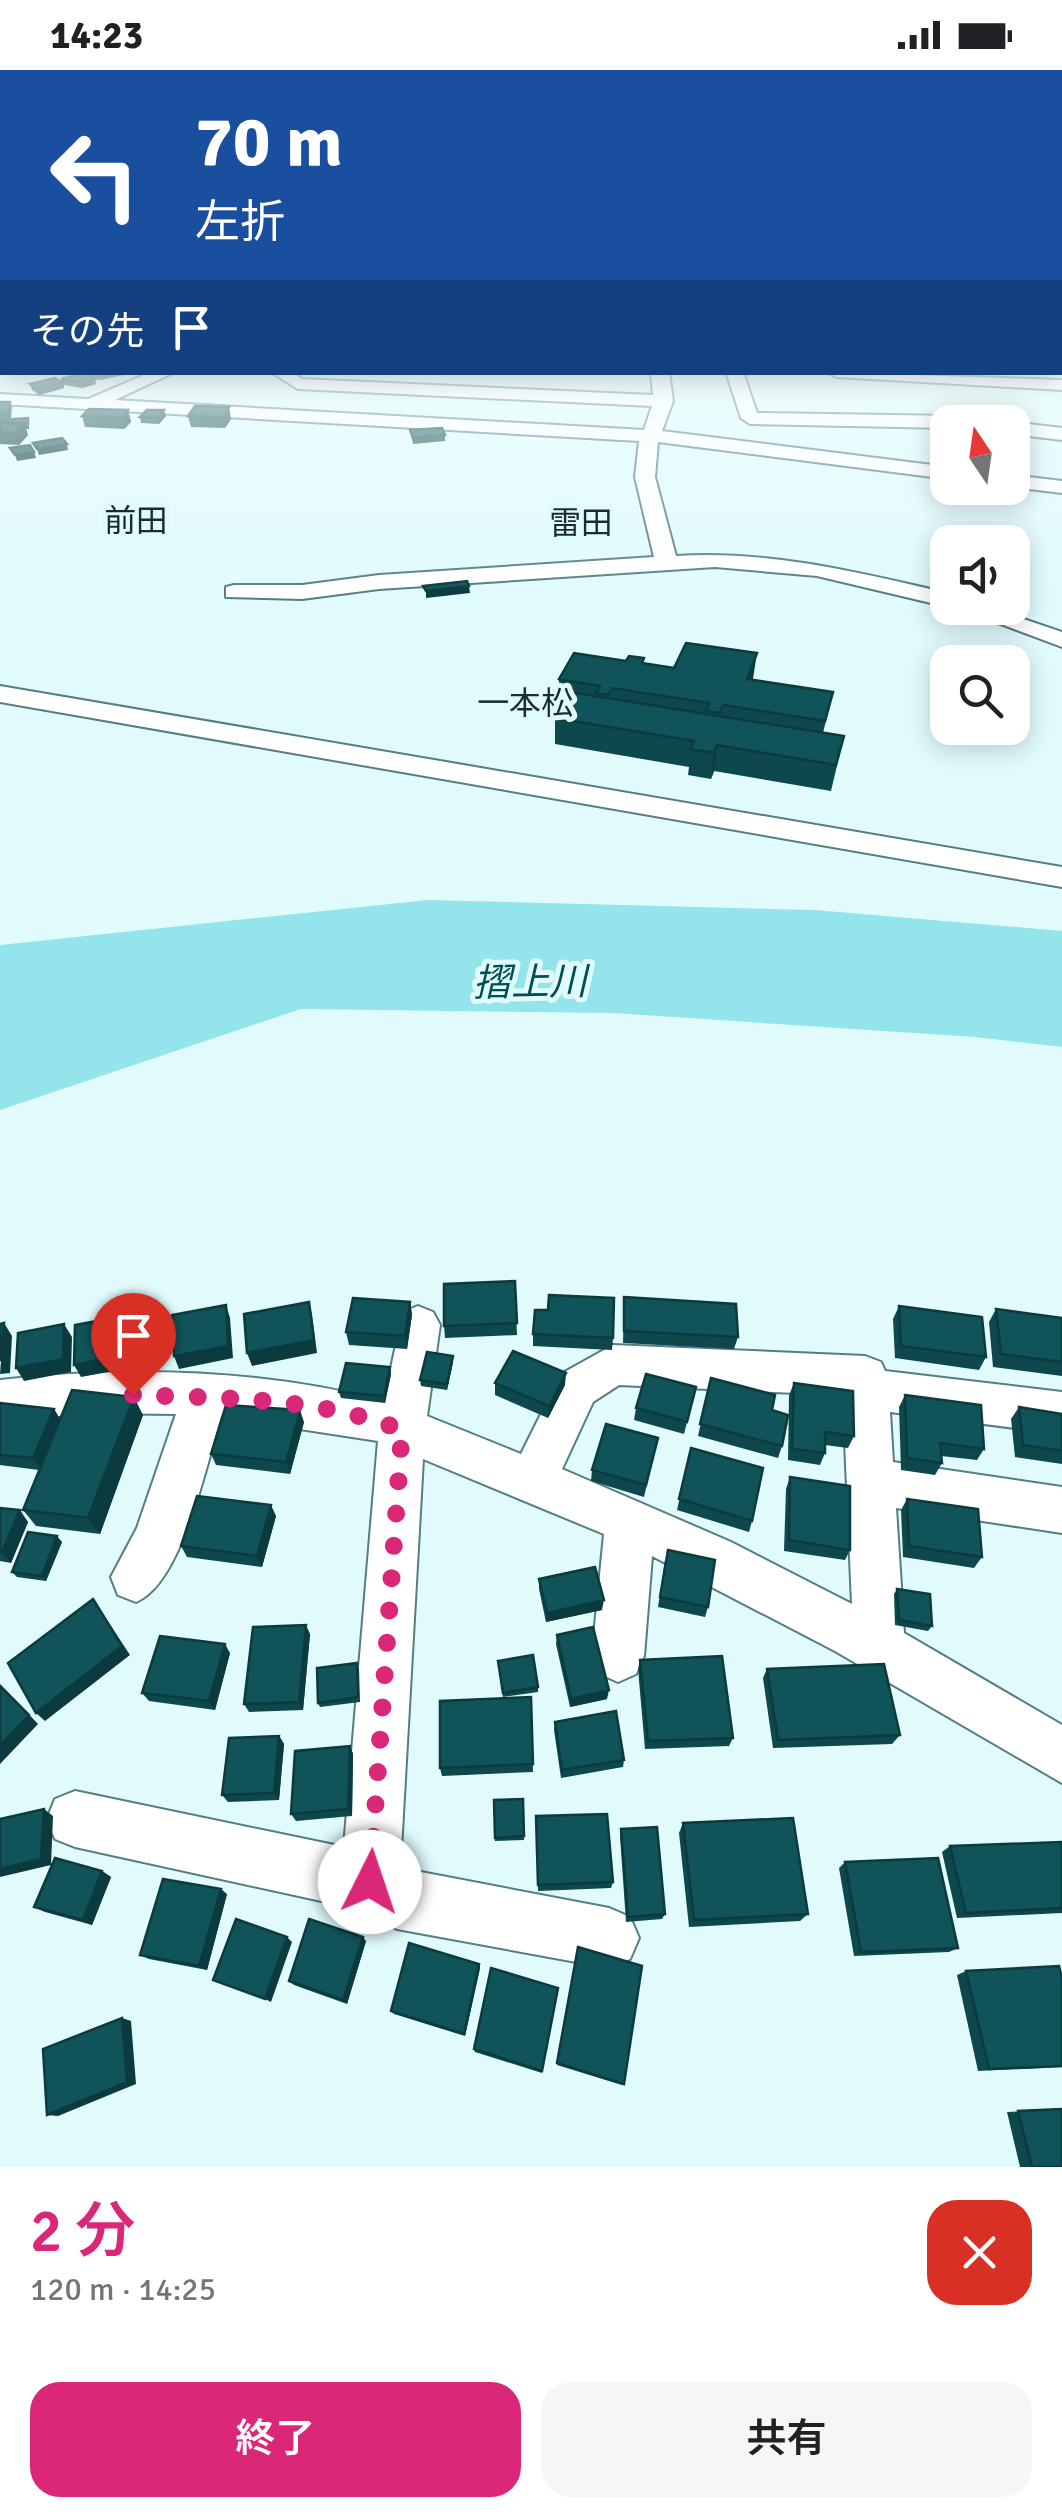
<!DOCTYPE html>
<html lang="ja">
<head>
<meta charset="utf-8">
<style>
  :root { --surface:#fff; --page:#f6f6f6; --text:#202124; --muted:#757577; --accent:#db2777 }
  body { margin:0; font-family:Signika,"Noto Sans JP",sans-serif; background:var(--page); color:var(--text); height:100vh; display:flex; flex-direction:column; font-size:38px; white-space:nowrap }
  * { box-sizing:border-box; margin:0 }
  p { font-size:32px; color:var(--muted) }
  .icon { flex:none; width:55px; height:55px; fill:none; stroke:currentColor; stroke-width:2; stroke-linecap:round; stroke-linejoin:round }
  .map { position:relative; height:2097px; overflow:hidden }
  .sheet { display:flex; flex-direction:column; background:var(--surface); flex:1 }
  .sheet>* { flex:none }
  .guide { position:absolute; left:0px; top:0px; width:1062px; height:305px; box-shadow:0 5px 25px #0003; background:#1a4fa0; color:#fff; overflow:hidden }
  .needle { width:65px; rotate:347deg }
  .buttons { position:absolute; left:930px; top:335px; display:grid; gap:20px }
  .buttons a { display:grid; place-items:center; width:100px; height:100px; border-radius:20px; background:var(--surface); box-shadow:0 5px 25px #0003; font-size:50px }
  .pin { position:absolute; display:grid; place-items:center; width:85px; height:85px; color:#fff; margin:-102px -42px; border-radius:50% 50% 50% 0; rotate:-45deg; box-shadow:0 0 10px #0007 }
  .pin .icon { rotate:45deg }
  .me { position:absolute; width:110px; margin:-55px; rotate:4deg; stroke-linejoin:round; filter:drop-shadow(0 0 8px #0008) }
  .turn { display:flex; align-items:center; gap:35px; height:210px; padding:0 30px; font-size:45px }
  .turn .icon { width:130px; height:130px; stroke-width:2.5 }
  .turn b { display:block; font-size:70px; line-height:85px }
  .then { display:flex; align-items:center; height:95px; padding:0 30px; background:#0003; gap:20px; font-size:38px }
  .round { display:grid; place-items:center; flex:none; width:105px; height:105px; border-radius:30px; background:var(--page) }
  .headline { display:flex; align-items:center; justify-content:space-between; height:170px; padding:0 30px }
  h1 { font-size:60px; font-weight:600; line-height:75px; color:var(--accent) }
  .button { display:flex; gap:20px; margin-top:auto; padding:20px 30px }
  .button a { flex:1; height:115px; border-radius:30px; background:var(--accent); color:#fff; font-size:40px; font-weight:600; line-height:115px; text-align:center }
  .button a+a { background:var(--page); color:var(--text) }
  .status { display:flex; justify-content:space-between; align-items:center; height:70px; padding:0 50px; background:var(--surface); direction:ltr }
  .status svg { height:28px; fill:currentColor }
  .map>svg:first-child { display:block }
  .water { fill:#93e5eb }
  .lines { fill:none; stroke-linecap:round; stroke-linejoin:round }
  .minor-casing { stroke:#557e81; stroke-width:4 }
  .minor { fill:#fff; fill-rule:evenodd }
  .wall { fill:#0e484d }
  .shaded-wall { fill:#0b3b3e }
  .building { fill:#105459; stroke:#0b3b3e; stroke-width:2.5 }
  .route { stroke:#db2777; stroke-width:18; stroke-dasharray:0 32.4 }
  .labels { text-anchor:middle; stroke-width:10; stroke-linejoin:round; paint-order:stroke }
  .far-quarter-label { font-size:32px; fill:#1b2c2d; stroke:#e1fbfd }
  .water-label { font-size:38px; font-style:italic; fill:#004f54; stroke:#e1fbfd }
</style>
</head>
<body>
<div class="status"><b>14:23</b><svg viewBox="0 0 49 12"><path d="M0 12V9h3v3zM5 12V6h3v6zM10 12V3h3v9zM15 12V0h3v12zM26 1h20v11H26zM47 4h2v5h-2z"/></svg></div>
<div class="map">
<svg width="1062" height="2097" viewBox="0 0 1062 2097">
  <rect width="100%" height="100%" fill="#e1fbfd"/>
  <path class="water" d="M428 830 815 840 1062 861V977L975 967 613 943 301 939 0 1040V875Z"/>
  <g class="lines">
    <g class="minor-casing">
      <path id="minor" d="M1060 258H1062V268H1060Z
        M2 267V277L0 278V268Z
        M151 302H175L115 330 644 360 652 336 298 319 271 302H292L302 309 653 325 651 302H669L673 331 662 361 948 397V409L658 372 655 407 676 486C769 480 857 502 948 523V537L817 506 715 497 379 519 302 529 226 527V517L234 515H302L379 505 654 487 635 407 639 371 0 334V324L88 329Z
        M726 302H743L757 343 958 346 967 352H948V358L750 354 741 348Z
        M828 302 1062 310V320L836 307Z
        M1012 352 1062 358V370L1012 364Z
        M1012 405 1062 411V423L1012 417Z
        M958 538H991L1062 562V577Z
        M0 616 1062 797V817L0 632Z
        M418 1236 433 1242 440 1255 427 1346 521 1384 561 1304 613 1275 865 1286 881 1292 885 1301 1062 1322V1364L890 1342 893 1392 1062 1417V1463L896 1438 904 1563 1062 1655V1713L835 1581 652 1486 644 1586 636 1604 618 1612 600 1604 592 1586 604 1464 423 1389 400 1798 609 1838 630 1847 639 1868 630 1889 609 1898 397 1859 358 1839 75 1777 55 1769 47 1749 55 1729 75 1721 344 1777 378 1371 221 1347C206 1395 182 1513 136 1532L118 1525 111 1507 137 1458 176 1344 88 1343 0 1352V1310C126 1296 260 1299 384 1331L403 1242ZM619 1315 843 1325 852 1534 731 1472 562 1399 593 1332Z"/>
    </g>
    <use href="#minor" class="minor"/>
  </g>
  <path class="wall" d="M84 302 127 304 100 310 87 304 96 314 82 318 64 315V318L39 325 32 320 30 314 61 312V309L85 303Z
    M0 332H10L12 337 11 349 29 354V359H26L28 365 19 375 0 374Z
    M195 336 231 349 225 358 191 357 188 346Z
    M128 340 131 352 124 359 85 357 82 346Z
    M166 346 159 354 141 353 140 347Z
    M410 360 445 365V371L413 374Z
    M644 593 833 622 823 663 844 666 831 721 714 701 711 709 688 705 689 697 555 674V648L562 635H558L559 609Z
    M515 1211 517 1265 445 1268 444 1256Z
    M624 1227 738 1267 734 1279 623 1273Z
    M410 1232 412 1245 407 1279 349 1275 346 1262Z
    M899 1236 986 1287 979 1300 895 1288 893 1249Z
    M996 1239 1062 1248V1306L993 1297 989 1252Z
    M533 1264 613 1268 612 1280 533 1276Z
    M453 1292 447 1320 421 1316 420 1310Z
    M390 1297 391 1304 385 1333 341 1328 339 1322Z
    M711 1308 772 1340 782 1376 778 1388 698 1366Z
    M495 1313 565 1315 548 1348 495 1325Z
    M794 1313 854 1366 848 1378 825 1375V1383L820 1395 788 1390 789 1325Z
    M696 1317 684 1364 634 1350 636 1338Z
    M905 1325 984 1379 977 1390 941 1386 942 1393 935 1405 901 1400 899 1337Z
    M0 1333 54 1339 60 1349 143 1345 100 1464 36 1456 23 1440 39 1400 0 1395Z
    M1019 1337 1062 1344V1394L1015 1387 1011 1349Z
    M304 1352 290 1404 216 1395 211 1384Z
    M658 1368 644 1427 591 1411 592 1400Z
    M691 1378 752 1451 749 1462 677 1440Z
    M790 1407 850 1480 845 1490 784 1481 786 1419Z
    M907 1429 982 1487 974 1498 903 1487 901 1440Z
    M0 1438 28 1452 11 1493 0 1491Z
    M276 1446 262 1497 187 1487 181 1476Z
    M62 1472 46 1511 17 1507 12 1502Z
    M665 1490 708 1537 705 1547 658 1537Z
    M539 1509 602 1540 546 1552 539 1519Z
    M897 1519 932 1556 928 1561 895 1555 894 1524Z
    M310 1564 303 1640 249 1642 244 1634Z
    M557 1565 607 1629 570 1637 556 1574Z
    M230 1583 215 1640 149 1631 142 1623Z
    M640 1590 733 1668 729 1676 645 1679 638 1599Z
    M498 1591 538 1617V1622L503 1627Z
    M359 1598 360 1632 320 1637 318 1633Z
    M767 1599 900 1665 892 1674 773 1678 763 1608Z
    M531 1627 533 1702 442 1706 440 1698Z
    M555 1652 624 1690 623 1697 561 1708 554 1660Z
    M279 1666 284 1674 279 1730 228 1732 222 1725Z
    M350 1676 353 1684 352 1746 296 1751 291 1744Z
    M523 1729 524 1770 495 1771 494 1730Z
    M536 1746 613 1812 611 1818 538 1821Z
    M683 1753 808 1844 800 1851 689 1857 679 1763Z
    M621 1759 665 1844 662 1849 626 1852 620 1766Z
    M1062 1772V1843L957 1848 942 1782 950 1776Z
    M845 1792 958 1878 949 1882 854 1886 839 1798Z
    M102 1801 111 1807 92 1855 45 1842 34 1837Z
    M227 1824 207 1900 149 1889 140 1885Z
    M366 1871 347 1934 294 1915 289 1911Z
    M578 1877 624 2014 622 2015 557 1995Z
    M479 1894 480 1898 465 1966 394 1944 391 1941Z
    M966 1901 1062 1903V1997L978 2001 957 1905Z
    M558 1918 542 2003 475 1982 474 1979Z
    M1062 2039V2097H1020L1007 2042Z"/>
  <path class="shaded-wall" d="M109 302H127V304L100 310 99 305Z
    M95 309 96 314 82 318 80 312Z
    M63 313 64 318 39 325 38 319Z
    M229 337 231 349 225 358 223 347Z
    M128 340 131 352 124 359 122 347Z
    M164 340 166 346 159 354 158 348Z
    M28 348 29 359H26L28 365 19 375 15 363Z
    M67 374 68 380 39 385 37 379Z
    M34 382 36 388 17 391 15 385Z
    M469 516 470 523 426 528V521Z
    M757 583 753 609 743 635 747 609Z
    M717 675 714 701 711 709 714 683Z
    M309 1232 312 1245 317 1283 252 1296 247 1283Z
    M410 1232 412 1245 407 1279 405 1266Z
    M226 1235 230 1248 233 1288 179 1299 174 1286Z
    M112 1248 118 1261 119 1300 81 1307 74 1295Z
    M4 1253 12 1266 10 1303 0 1304Z
    M64 1254 72 1267 71 1302 24 1311 16 1298Z
    M453 1286V1292L447 1320V1314Z
    M390 1297 391 1304 385 1333 384 1326Z
    M566 1303 565 1315 548 1348 549 1336Z
    M134 1327 143 1345 100 1464 88 1448Z
    M54 1339 61 1351 42 1400 33 1388Z
    M300 1340 304 1352 290 1404 286 1392Z
    M271 1435 276 1446 262 1497 257 1486Z
    M20 1440 28 1452 11 1493 2 1482Z
    M57 1466 62 1472 46 1511 42 1506Z
    M93 1529 130 1585 45 1651 36 1643Z
    M604 1530 602 1540 546 1552 547 1543Z
    M306 1555 310 1564 303 1640 299 1632Z
    M225 1574 230 1583 215 1640 209 1631Z
    M0 1614 38 1654 0 1694Z
    M609 1620 607 1629 570 1637 571 1629Z
    M279 1666 284 1674 279 1730 274 1723Z
    M350 1676 353 1684 352 1746 348 1739Z
    M44 1739 53 1746 51 1795 0 1807V1799Z
    M102 1801 111 1807 92 1855 83 1850Z
    M221 1819 227 1824 207 1900 199 1896Z
    M287 1867 292 1872 271 1932 265 1929Z
    M363 1867 366 1871 347 1934 343 1930Z
    M479 1894 480 1898 465 1966 464 1964Z
    M122 1948 131 1951 136 2014 58 2046 47 2045Z"/>
  <path class="building" d="M85 303 95 309 80 312 61 309Z
    M55 308 63 313 38 319 30 314Z
    M0 332H10L9 343 0 344Z
    M195 336 229 337 223 347 188 346Z
    M89 339 128 340 122 347 82 346Z
    M147 340H164L158 348 140 347Z
    M28 348V353H0V350Z
    M0 353 24 354 15 363H0Z
    M442 358 445 365 413 368 410 360Z
    M62 368 67 374 37 379 33 373Z
    M30 375 34 382 15 385 10 378Z
    M467 511 469 516 426 521 423 516Z
    M686 573 757 583 747 609 833 622 825 651 723 635 720 643 706 641 709 633 612 618 608 625 596 623 600 616 559 609 574 583 626 591 629 586 644 588 642 593 674 598Z
    M570 622 844 666 836 695 717 675 714 683 691 679 694 671 555 648Z
    M515 1211 517 1253 444 1256V1214Z
    M549 1225 614 1228 613 1268 533 1264 535 1240H548Z
    M624 1227 736 1234 738 1267 624 1261Z
    M353 1228 410 1232 405 1266 346 1262Z
    M309 1232 314 1270 247 1283 244 1244Z
    M226 1235 228 1276 174 1286 172 1245Z
    M899 1236 982 1247 986 1287 901 1276Z
    M996 1239 1062 1248V1292L1001 1284Z
    M112 1248V1287L74 1295 75 1255Z
    M4 1253 1 1290H0V1254Z
    M64 1254 63 1289 16 1298 18 1263Z
    M513 1281 566 1303 549 1336 495 1313Z
    M427 1282 453 1286 447 1314 420 1310Z
    M346 1293 390 1297 384 1326 339 1322Z
    M646 1304 696 1317 687 1352 636 1338Z
    M711 1308 775 1325 772 1340 788 1345 782 1376 700 1354Z
    M794 1313 853 1321 854 1366 825 1362V1383L792 1379Z
    M72 1320 134 1327 88 1448 23 1440Z
    M905 1325 981 1335 984 1379 940 1373 942 1393 907 1388Z
    M0 1333 54 1339 33 1388 0 1385Z
    M226 1335 300 1340 286 1392 211 1384Z
    M1019 1337 1062 1344V1381L1023 1375Z
    M606 1354 658 1368 646 1415 592 1400Z
    M691 1378 763 1398 752 1451 679 1429Z
    M790 1407 850 1416V1480L789 1470Z
    M197 1426 271 1435 257 1486 181 1476Z
    M907 1429 978 1439 982 1487 909 1476Z
    M0 1438 20 1440 2 1482H0Z
    M28 1462 57 1466 42 1506 12 1502Z
    M668 1480 715 1490 708 1537 660 1527Z
    M595 1497 604 1530 547 1543 539 1509Z
    M897 1519 930 1524 932 1556 899 1550Z
    M93 1529 122 1576 36 1643 8 1593Z
    M306 1555 299 1632 244 1634 253 1557Z
    M593 1557 609 1620 571 1629 557 1565Z
    M160 1566 225 1574 209 1631 142 1623Z
    M533 1585 538 1617 503 1623 498 1591Z
    M722 1586 733 1668 648 1671 640 1590Z
    M357 1593 358 1627 318 1633 317 1598Z
    M884 1594 900 1665 778 1670 767 1599Z
    M0 1616 29 1645 0 1675Z
    M531 1627 533 1694 440 1698V1631Z
    M616 1641 624 1690 562 1700 555 1652Z
    M279 1666 274 1723 222 1725 229 1668Z
    M350 1676 348 1739 291 1744 295 1681Z
    M523 1729 524 1766 495 1768 494 1730Z
    M44 1739 41 1789 0 1799V1749Z
    M607 1744 613 1812 538 1815 536 1746Z
    M793 1748 808 1844 694 1850 683 1753Z
    M657 1757 665 1844 628 1847 621 1759Z
    M1062 1772V1838L966 1843 950 1776Z
    M55 1788 102 1801 83 1850 34 1837Z
    M938 1788 958 1878 861 1882 845 1792Z
    M163 1809 221 1819 199 1896 140 1885Z
    M236 1849 287 1867 265 1929 213 1910Z
    M309 1849 363 1867 343 1930 289 1911Z
    M409 1873 479 1894 464 1964 391 1941Z
    M578 1877 642 1896 624 2014 557 1993Z
    M1059 1896 1062 1908V1996L989 1999 966 1901Z
    M491 1898 558 1918 542 2001 474 1979Z
    M122 1948 127 2012 47 2045 43 1979Z
    M1062 2039V2097H1032L1018 2041Z"/>
  <linearGradient id="sky" x2="0" y2="1"><stop stop-color="#86c8e9"/><stop offset="0.44" stop-color="#f2fdfe"/><stop offset="1" stop-color="#f2fdfe" stop-opacity="0"/></linearGradient>
  <rect width="1062" height="524" fill="url(#sky)"/>
  <g class="lines">
    <path class="route" d="M133 1325C221 1328 319 1327 402 1360L370 1812"/>
  </g>
  <g class="labels">
    <g class="far-quarter-label">
      <text x="136" y="462">前田</text>
      <text x="581" y="464">雷田</text>
      <text x="525" y="644">一本松</text>
    </g>
    <g class="water-label">
      <text transform="translate(530 912) rotate(-1)" y="13">摺上川</text>
    </g>
  </g>
</svg>
<div class="buttons">
<a><svg class="needle" viewBox="-14 -14 28 28"><path d="M0-13l5 13h-10z" fill="#e53935"/><path d="M0 13l5-13h-10z" fill="#757577"/></svg></a>
<a><svg class="icon" aria-label="sound" viewBox="0 0 24 24"><path d="M4 9h4l5-4v14l-5-4H4zM17 9q2 3 0 6"/></svg></a>
<a><svg class="icon" aria-label="search" viewBox="0 0 24 24"><circle cx="10" cy="10" r="6"/><path d="M15 15l6 6"/></svg></a>
</div>
<div class="pin" style="left:133px;top:1325px;background:#d93025"><svg class="icon" aria-label="arrive" viewBox="0 0 24 24"><path d="M6 21V4h12l-3 4 3 4H6"/></svg></div>
<svg class="me" style="left:370px;top:1812px" viewBox="-20 -20 40 40"><circle r="19" fill="#fff"/><path d="M0-13L10 11 0 6-10 11z" fill="#db2777"/></svg>
<div class="guide">
<div class="turn"><svg class="icon" aria-label="left" viewBox="0 0 24 24"><path d="M17 20v-9H6M10 6l-5 5 5 5"/></svg><div><b>70 m</b>左折</div></div>
<div class="then">その先<svg class="icon" aria-label="arrive" viewBox="0 0 24 24"><path d="M6 21V4h12l-3 4 3 4H6"/></svg></div>
</div>
</div>
<section class="sheet">
<div class="headline"><div><h1>2 分</h1><p>120 m · 14:25</p></div><a class="round" style="background:#d93025;color:#fff"><svg class="icon" aria-label="close" viewBox="0 0 24 24"><path d="M6 6l12 12M18 6L6 18"/></svg></a></div>
<div class="button"><a>終了</a><a>共有</a></div>
</section>
</body>
</html>
